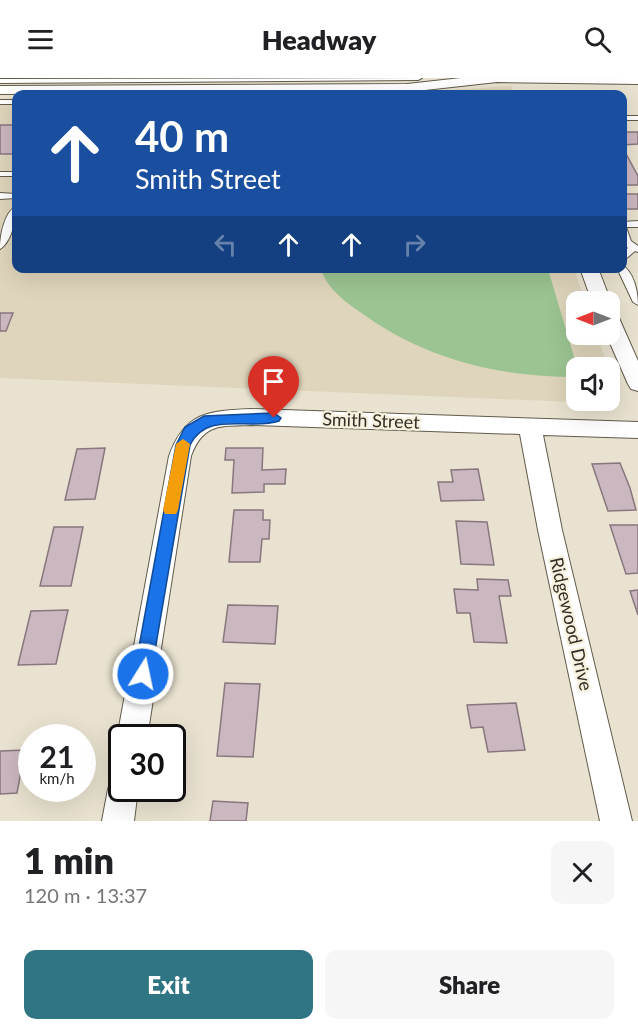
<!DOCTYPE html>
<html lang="en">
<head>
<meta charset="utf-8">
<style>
  :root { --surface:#fff; --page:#f6f6f6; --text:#202124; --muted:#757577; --accent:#307584 }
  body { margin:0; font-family:Lato,sans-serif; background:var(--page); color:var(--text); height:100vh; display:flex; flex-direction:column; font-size:22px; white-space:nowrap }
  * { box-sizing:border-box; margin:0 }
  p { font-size:20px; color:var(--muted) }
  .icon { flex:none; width:33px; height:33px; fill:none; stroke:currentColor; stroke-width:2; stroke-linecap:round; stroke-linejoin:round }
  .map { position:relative; height:743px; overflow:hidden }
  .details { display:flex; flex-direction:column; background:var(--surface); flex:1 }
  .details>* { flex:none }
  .top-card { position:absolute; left:12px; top:12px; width:615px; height:183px; border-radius:12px; box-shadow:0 6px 24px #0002; background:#1a4fa0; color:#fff; overflow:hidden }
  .needle { width:39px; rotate:270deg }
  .fabs { position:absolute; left:566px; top:213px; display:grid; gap:12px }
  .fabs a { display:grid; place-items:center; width:54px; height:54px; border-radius:12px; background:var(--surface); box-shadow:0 6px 24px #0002; font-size:30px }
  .speed { position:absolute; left:18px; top:646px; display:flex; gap:12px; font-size:30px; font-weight:700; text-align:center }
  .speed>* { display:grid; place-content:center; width:78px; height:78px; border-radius:50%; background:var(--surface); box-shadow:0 6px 24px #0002; line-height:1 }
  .speed small { font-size:15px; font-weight:400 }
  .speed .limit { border:3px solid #111; border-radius:9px; background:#fff; color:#111 }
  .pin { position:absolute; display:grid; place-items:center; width:51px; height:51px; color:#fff; margin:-62px -26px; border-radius:50% 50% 50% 0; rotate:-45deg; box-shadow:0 0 6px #0007 }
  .pin .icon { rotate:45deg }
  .me { position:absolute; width:66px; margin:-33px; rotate:10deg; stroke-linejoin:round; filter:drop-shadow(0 0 4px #0008) }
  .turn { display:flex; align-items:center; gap:21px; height:126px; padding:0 24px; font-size:27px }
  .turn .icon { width:78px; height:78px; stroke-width:2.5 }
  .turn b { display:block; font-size:42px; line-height:51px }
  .lanes { display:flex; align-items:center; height:57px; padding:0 24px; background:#0003; justify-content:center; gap:30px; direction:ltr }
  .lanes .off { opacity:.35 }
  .round { display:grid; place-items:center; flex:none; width:63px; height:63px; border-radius:12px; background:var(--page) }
  .overview { display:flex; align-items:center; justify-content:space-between; height:102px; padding:0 24px }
  h1 { font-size:36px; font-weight:800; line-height:45px }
  .button { display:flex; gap:12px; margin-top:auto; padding:12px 24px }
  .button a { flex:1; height:69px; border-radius:12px; background:var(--accent); color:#fff; font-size:24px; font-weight:800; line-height:69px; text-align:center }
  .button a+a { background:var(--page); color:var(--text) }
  header { display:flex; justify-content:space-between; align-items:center; height:78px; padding:0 24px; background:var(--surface); font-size:27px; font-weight:800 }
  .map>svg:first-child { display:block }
  .built { fill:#dfd5bc }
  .green { fill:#9cc492 }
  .building { fill:#cbb7bf; stroke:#89767e; stroke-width:1.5 }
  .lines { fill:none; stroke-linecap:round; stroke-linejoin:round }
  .service-casing { stroke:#615b4b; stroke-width:2 }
  .minor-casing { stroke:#615b4b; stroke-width:2 }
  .service { fill:#fff; fill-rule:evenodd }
  .minor { fill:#fff; fill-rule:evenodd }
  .route { fill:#1a73e8; stroke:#114b97; stroke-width:1.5 }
  .slow { fill:#f59e0b }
  .labels { text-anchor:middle; stroke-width:4.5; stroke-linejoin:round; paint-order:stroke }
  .street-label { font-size:18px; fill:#312e27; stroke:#f7f0dd }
</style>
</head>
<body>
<header><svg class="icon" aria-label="menu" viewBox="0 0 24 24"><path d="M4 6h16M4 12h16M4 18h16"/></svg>Headway<svg class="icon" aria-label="search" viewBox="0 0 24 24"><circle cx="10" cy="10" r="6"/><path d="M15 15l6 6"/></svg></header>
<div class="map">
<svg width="638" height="743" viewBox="0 0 638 743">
  <rect width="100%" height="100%" fill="#e9e2d0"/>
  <path class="built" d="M511 8 514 16H325L405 15Z
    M16 20V190L574 191 585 223 576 224V256L597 257 608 289 576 290V322H609V293L620 326 0 300V21Z"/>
  <path class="green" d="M321 191H548L577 289 576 299C498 299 424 281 360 234 345 224 326 209 321 191Z"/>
  <path class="building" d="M0 47H16V76H0Z
    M622 54H638V66L622 67Z
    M622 74H625L638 98V107H622Z
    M622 116H638V131H622Z
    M0 235H13L6 253H0Z
    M105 370 95 421 65 422 77 371Z
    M226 370H263L262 392 286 391 285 406H264V414L232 415 234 382H225Z
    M620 385 630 410 636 432 608 433 592 386Z
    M478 391 484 422 441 423 438 404H453L451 392Z
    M234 432H263V442H270L269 461H262L260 484H229Z
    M456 443 487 444 494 487 461 486Z
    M610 447H638V495L626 496Z
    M54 449H83L71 508H40Z
    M477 501 508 502 511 518H499L507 565 474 564 470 535H457L454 511 478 512Z
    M638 512V537L630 513Z
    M228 527 278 528 275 566 223 564Z
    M68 532 56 586 18 587 31 533Z
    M225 605 260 606 253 679 217 678Z
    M516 625 525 672 488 674 483 649 471 650 467 627Z
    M25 672 17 715 0 716V673Z
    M213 723 248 725 246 743H210Z"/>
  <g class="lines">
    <g class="service-casing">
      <path id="service" d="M422 0 418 2 0 5V1Z
        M0 22H16V26H0Z
        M622 38H638V42H622Z
        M0 94H16V98H0Z
        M0 115 16 116V120L0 121Z
        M16 128C17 140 11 165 0 171 0 158 4 135 16 128Z
        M638 143V149H626L631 163 638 168V174L635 173 622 184V175L628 170 622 164V144Z
        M622 187C634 194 638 214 638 227L633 224 617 190H622Z"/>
    </g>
    <g class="minor-casing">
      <path id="minor" d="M461 0H638V6L497 4 407 14 0 16V8L407 6Z
        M580 190H598L611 224 609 228V224H592Z
        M609 234 616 236 619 240 638 283V313L631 311 628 306 606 256H609Z
        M251 331 638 344V360L543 357 562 452 632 743H600L538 452 520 356 251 347C221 348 203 345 191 378L147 660H122L121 670 117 660 169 378C185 334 208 333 251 331Z
        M122 696V711H138L134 743H102L108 711 112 700Z"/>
    </g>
    <use href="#service" class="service"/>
    <use href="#minor" class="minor"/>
  </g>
  <path class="route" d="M274 335 281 340 279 343C249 353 207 332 190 367L151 596 149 602 143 604 137 602 134 596 176 367 185 349 204 338Z"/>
  <path class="slow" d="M183 361 190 366 178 432 176 436H165L163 432 176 366Z"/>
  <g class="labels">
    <g class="street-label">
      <text transform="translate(371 343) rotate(2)" y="6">Smith Street</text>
      <text transform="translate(571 546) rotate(77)" y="6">Ridgewood Drive</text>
    </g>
  </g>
</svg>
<div class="fabs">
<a><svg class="needle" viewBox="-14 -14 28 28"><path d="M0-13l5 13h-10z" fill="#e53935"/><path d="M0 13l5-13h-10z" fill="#757577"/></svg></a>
<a><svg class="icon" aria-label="sound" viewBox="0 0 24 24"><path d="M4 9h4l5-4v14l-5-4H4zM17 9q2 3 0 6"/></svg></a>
</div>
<div class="speed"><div>21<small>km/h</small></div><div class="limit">30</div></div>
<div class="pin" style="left:274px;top:340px;background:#d93025"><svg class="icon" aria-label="arrive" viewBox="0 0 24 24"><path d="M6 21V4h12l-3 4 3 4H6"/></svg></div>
<svg class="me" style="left:143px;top:596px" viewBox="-20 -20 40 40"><circle r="17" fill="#1a73e8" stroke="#fff" stroke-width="3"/><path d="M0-11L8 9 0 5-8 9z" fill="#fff"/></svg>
<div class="top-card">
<div class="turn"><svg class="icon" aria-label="ahead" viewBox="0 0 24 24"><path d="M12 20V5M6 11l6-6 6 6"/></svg><div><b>40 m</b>Smith Street</div></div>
<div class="lanes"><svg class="icon off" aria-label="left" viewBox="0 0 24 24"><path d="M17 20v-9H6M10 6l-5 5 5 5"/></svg><svg class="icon" aria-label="ahead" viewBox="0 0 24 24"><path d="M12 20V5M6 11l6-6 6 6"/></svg><svg class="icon" aria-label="ahead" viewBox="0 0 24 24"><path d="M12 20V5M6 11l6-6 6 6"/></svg><svg class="icon off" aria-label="right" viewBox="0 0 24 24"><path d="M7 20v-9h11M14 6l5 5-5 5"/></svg></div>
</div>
</div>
<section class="details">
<div class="overview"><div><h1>1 min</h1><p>120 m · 13:37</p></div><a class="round"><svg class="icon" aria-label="close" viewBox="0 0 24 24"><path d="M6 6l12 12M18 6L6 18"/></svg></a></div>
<div class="button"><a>Exit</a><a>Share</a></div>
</section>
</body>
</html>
